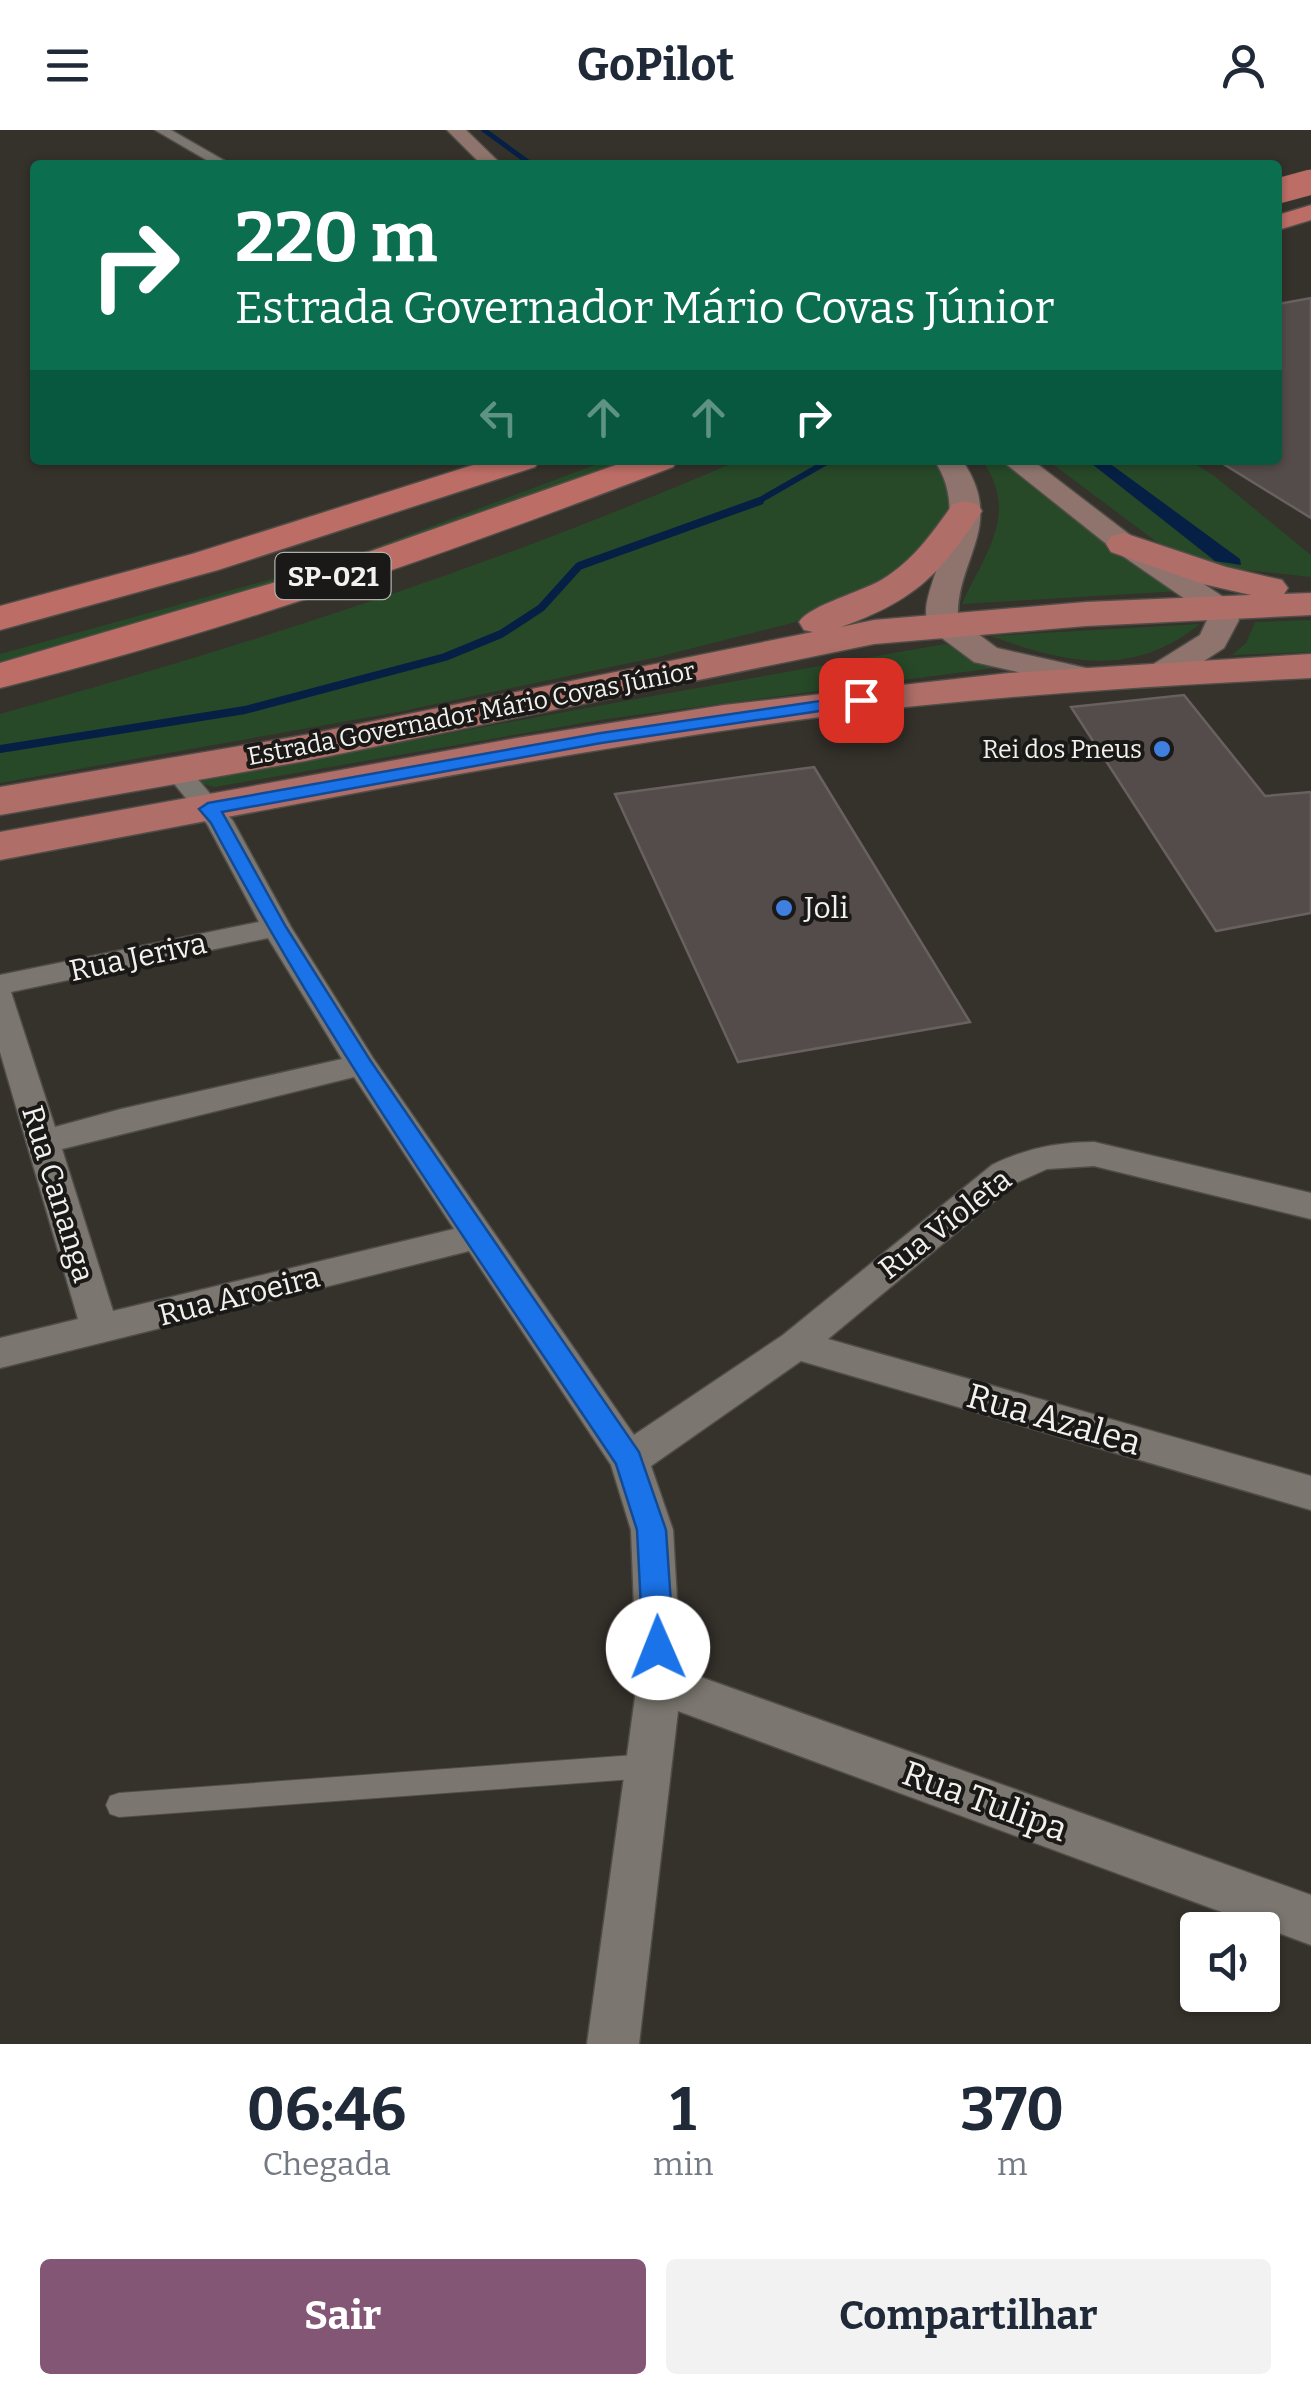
<!DOCTYPE html>
<html lang="pt">
<head>
<meta charset="utf-8">
<style>
  :root { --surface:#fff; --page:#f2f2f3; --text:#1f2937; --muted:#747a83; --accent:#835675 }
  body { margin:0; font-family:Bitter,serif; background:var(--page); color:var(--text); height:100vh; display:flex; flex-direction:column; font-size:38px; white-space:nowrap }
  * { box-sizing:border-box; margin:0 }
  p { font-size:32px; color:var(--muted) }
  .icon { flex:none; width:55px; height:55px; fill:none; stroke:currentColor; stroke-width:2; stroke-linecap:round; stroke-linejoin:round }
  .map { position:relative; height:1914px; overflow:hidden }
  .drawer { display:flex; flex-direction:column; background:var(--surface); flex:1 }
  .drawer>* { flex:none }
  .banner { position:absolute; left:30px; top:30px; width:1252px; height:305px; border-radius:10px; box-shadow:0 2px 8px #0004; background:#0b6e4f; color:#fff; overflow:hidden }
  .buttons { position:absolute; left:1180px; top:1782px; display:grid; gap:20px }
  .buttons a { display:grid; place-items:center; width:100px; height:100px; border-radius:10px; background:var(--surface); box-shadow:0 2px 8px #0004; font-size:50px }
  .pin { position:absolute; display:grid; place-items:center; width:85px; height:85px; color:#fff; margin:-42px; border-radius:20px; box-shadow:0 5px 15px #0006 }
  .me { position:absolute; width:110px; margin:-55px; rotate:359deg; stroke-linejoin:round; filter:drop-shadow(0 0 8px #0008) }
  .turn { display:flex; align-items:center; gap:35px; height:210px; padding:0 40px; font-size:45px }
  .turn .icon { width:130px; height:130px; stroke-width:2.5 }
  .turn b { display:block; font-size:70px; line-height:85px }
  .lanes { display:flex; align-items:center; height:95px; padding:0 40px; background:#0003; justify-content:center; gap:50px; direction:ltr }
  .lanes .off { opacity:.35 }
  .eta { display:flex; justify-content:space-evenly; align-items:center; height:170px; text-align:center }
  .eta b { font-size:60px; font-weight:700; line-height:70px }
  .primary-button { display:flex; gap:20px; margin-top:auto; padding:20px 40px }
  .primary-button a { flex:1; height:115px; border-radius:10px; background:var(--accent); color:#fff; font-size:40px; font-weight:700; line-height:115px; text-align:center }
  .primary-button a+a { background:var(--page); color:var(--text) }
  header { display:flex; justify-content:space-between; align-items:center; height:130px; padding:0 40px; background:var(--surface); font-size:45px; font-weight:700 }
  .map>svg:first-child { display:block }
  .green { fill:#274928 }
  .water { fill:#062045 }
  .lines { fill:none; stroke-linecap:round; stroke-linejoin:round }
  .stream-far2 { stroke:#062045; stroke-width:5 }
  .stream-far1 { stroke:#062045; stroke-width:6 }
  .stream { stroke:#062045; stroke-width:8 }
  .building { fill:#544c4b; stroke:#696060; stroke-width:2.5 }
  .service-casing { stroke:#504d48; stroke-width:2 }
  .minor-casing { stroke:#504d48; stroke-width:3 }
  .secondary-casing { stroke:#504d48; stroke-width:3 }
  .trunk-casing { stroke:#504d48; stroke-width:3 }
  .motorway-casing { stroke:#504d48; stroke-width:3 }
  .service { fill:#7b7770; fill-rule:evenodd }
  .minor { fill:#7b7770; fill-rule:evenodd }
  .secondary { fill:#8e746d; fill-rule:evenodd }
  .trunk { fill:#af6f68; fill-rule:evenodd }
  .motorway { fill:#bc6d66; fill-rule:evenodd }
  .motorway-bridge-casing { stroke:#504d48; stroke-width:26; stroke-linecap:butt }
  .motorway-bridge { stroke:#bc6d66; stroke-width:25 }
  .route { fill:#1a73e8; stroke:#114b97; stroke-width:2.5 }
  .shop-dot { fill:#3f7fe0; stroke:#1b1917; stroke-width:4 }
  .labels { text-anchor:middle; stroke-width:8; stroke-linejoin:round; paint-order:stroke }
  .far-street-label { font-size:25px; fill:#f3f1ed; stroke:#1b1917 }
  .far-poi-label { font-size:25px; fill:#f3f1ed; stroke:#1b1917; text-anchor:end }
  .shield { fill:#1b1917; stroke:#b2b0ad; stroke-width:2.5 }
  .shield-label { font-size:28px; font-weight:bold; fill:#f3f1ed }
  .poi-label { font-size:30px; fill:#f3f1ed; stroke:#1b1917; text-anchor:start }
  .street-label { font-size:30px; fill:#f3f1ed; stroke:#1b1917 }
  .near-street-label { font-size:35px; fill:#f3f1ed; stroke:#1b1917 }
</style>
</head>
<body>
<header><svg class="icon" aria-label="menu" viewBox="0 0 24 24"><path d="M4 6h16M4 12h16M4 18h16"/></svg>GoPilot<svg class="icon" aria-label="person" viewBox="0 0 24 24"><circle cx="12" cy="8" r="4"/><path d="M4 21q1-7 8-7t8 7"/></svg></header>
<div class="map">
<svg width="1311" height="1914" viewBox="0 0 1311 1914">
  <rect width="100%" height="100%" fill="#35312b"/>
  <path class="green" d="M608 330H659L0 549V524L344 429Z
    M739 330H933L955 367 943 410 852 474 792 493 658 527 393 583 0 653V584C252 514 499 435 739 330Z
    M982 330H1007L1182 461 962 474C985 422 1020 385 982 330Z
    M1047 330H1087L1104 341 1116 338 1103 330H1188L1213 345 1311 425V447L1228 438 1158 413Z
    M1311 490V522L1232 525 1246 513 1255 492Z
    M1200 494C1133 548 1066 534 991 506Z
    M945 514 995 538 606 589 215 657 195 652C445 603 694 558 945 514Z"/>
  <path class="water" d="M1087 330H1103L1116 338 1240 429 1241 435 1215 431Z"/>
  <g class="lines">
    <path class="stream-far2" d="M484 0 532 35"/>
    <path class="stream-far1" d="M755 373 830 330"/>
    <path class="stream" d="M0 619 245 580 445 527 501 504 541 478 579 436 760 371"/>
  </g>
  <path class="building" d="M1311 168V388L1217 330H1278V174Z
    M1184 565 1265 666 1311 662V783L1216 801 1071 577Z
    M814 637 970 892 738 932 615 664Z"/>
  <g class="lines">
    <g class="service-casing">
      <path id="service" d="M648 1624 657 1628 661 1636 657 1644 648 1648 119 1687 110 1684 106 1675 110 1666 119 1663Z"/>
    </g>
    <g class="minor-casing">
      <path id="minor" d="M155 0H171L232 35H215Z
        M176 632 185 634 233 691 291 797 373 928 634 1305 783 1205 992 1035C1024 1019 1058 1012 1094 1012L1311 1063V1089L1094 1036 1047 1039 1016 1053 828 1209 1311 1346V1380L801 1231 651 1336 673 1400 681 1540 1311 1765V1815L678 1581 639 1914H587L637 1553 631 1400 611 1335 469 1121 0 1238V1208L78 1189 0 922V845L259 792 207 694 163 640ZM268 808 342 929 121 979 55 997 11 862ZM354 947 454 1099 113 1181 62 1019Z"/>
    </g>
    <g class="secondary-casing">
      <path id="secondary" d="M447 0H466L502 35H482Z
        M934 330H962C1007 395 955 430 958 489L997 518 1095 540 1100 547 1095 554 1083 557 974 532 931 500C907 466 980 397 934 330Z
        M1001 330H1032L1134 408 1228 470 1239 490 1224 518 1176 549H1152L1147 542 1152 535 1200 505 1207 490 1204 482 1114 420Z"/>
    </g>
    <g class="trunk-casing">
      <path id="trunk" d="M965 371 977 374 982 381C939 445 916 470 841 497L874 490 1086 472 1251 465 1203 454 1111 422 1106 414 1111 406 1124 403 1226 437 1282 450 1288 458 1284 464 1311 463V485L1086 496 874 514 305 631 0 685V657L305 605 813 502 804 500 799 492C810 475 862 462 883 449 914 430 932 403 953 374Z
        M1311 524V548C1150 556 988 566 828 586 550 622 275 679 0 730V702L517 608 724 575 1009 543Z"/>
    </g>
    <g class="motorway-casing">
      <path id="motorway" d="M1311 75V90L1278 100V85Z
        M489 330H540L535 337 218 440 0 500V476L192 424Z
        M630 330H678L673 337C453 421 229 501 0 558V533L320 439Z"/>
    </g>
    <use href="#service" class="service"/>
    <use href="#minor" class="minor"/>
    <use href="#secondary" class="secondary"/>
    <use href="#trunk" class="trunk"/>
    <use href="#motorway" class="motorway"/>
    <g class="motorway-bridge-casing">
      <path id="motorway-bridge" d="M1278 61 1311 52"/>
    </g>
    <use href="#motorway-bridge" class="motorway-bridge"/>
  </g>
  <path class="route" d="M861 565 870 570 867 574 601 613 222 682 286 797 370 930 639 1322 666 1400 674 1518 669 1528 658 1532 648 1528 643 1518 637 1400 616 1334C476 1124 329 917 211 693L199 679 208 673 601 603Z"/>
  <g class="shop-dot">
    <circle cx="1162" cy="619" r="10"/>
    <circle cx="784" cy="778" r="10"/>
  </g>
  <g class="labels">
    <g class="far-street-label">
      <text transform="translate(471 583) rotate(-11)" y="9">Estrada Governador Mário Covas Júnior</text>
    </g>
    <g class="far-poi-label">
      <text x="1142" y="628">Rei dos Pneus</text>
    </g>
    <rect class="shield" x="275.5" y="423" width="115" height="46" rx="8"/>
    <g class="shield-label">
      <text x="333" y="456">SP-021</text>
    </g>
    <g class="poi-label">
      <text x="804" y="788">Joli</text>
    </g>
    <g class="street-label">
      <text transform="translate(138 827) rotate(-12)" y="10">Rua Jeriva</text>
      <text transform="translate(58 1064) rotate(73)" y="10">Rua Cananga</text>
      <text transform="translate(945 1094) rotate(-38)" y="10">Rua Violeta</text>
      <text transform="translate(239 1166) rotate(-14)" y="10">Rua Aroeira</text>
    </g>
    <g class="near-street-label">
      <text transform="translate(1054 1289) rotate(16)" y="12">Rua Azalea</text>
      <text transform="translate(985 1671) rotate(20)" y="12">Rua Tulipa</text>
    </g>
  </g>
</svg>
<div class="buttons">
<a><svg class="icon" aria-label="sound" viewBox="0 0 24 24"><path d="M4 9h4l5-4v14l-5-4H4zM17 9q2 3 0 6"/></svg></a>
</div>
<div class="pin" style="left:861px;top:570px;background:#d93025"><svg class="icon" aria-label="arrive" viewBox="0 0 24 24"><path d="M6 21V4h12l-3 4 3 4H6"/></svg></div>
<svg class="me" style="left:658px;top:1518px" viewBox="-20 -20 40 40"><circle r="19" fill="#fff"/><path d="M0-13L10 11 0 6-10 11z" fill="#1a73e8"/></svg>
<div class="banner">
<div class="turn"><svg class="icon" aria-label="right" viewBox="0 0 24 24"><path d="M7 20v-9h11M14 6l5 5-5 5"/></svg><div><b>220 m</b>Estrada Governador Mário Covas Júnior</div></div>
<div class="lanes"><svg class="icon off" aria-label="left" viewBox="0 0 24 24"><path d="M17 20v-9H6M10 6l-5 5 5 5"/></svg><svg class="icon off" aria-label="ahead" viewBox="0 0 24 24"><path d="M12 20V5M6 11l6-6 6 6"/></svg><svg class="icon off" aria-label="ahead" viewBox="0 0 24 24"><path d="M12 20V5M6 11l6-6 6 6"/></svg><svg class="icon" aria-label="right" viewBox="0 0 24 24"><path d="M7 20v-9h11M14 6l5 5-5 5"/></svg></div>
</div>
</div>
<section class="drawer">
<div class="eta">
<div><b>06:46</b><p>Chegada</p></div>
<div><b>1</b><p>min</p></div>
<div><b>370</b><p>m</p></div>
</div>
<div class="primary-button"><a>Sair</a><a>Compartilhar</a></div>
</section>
</body>
</html>
